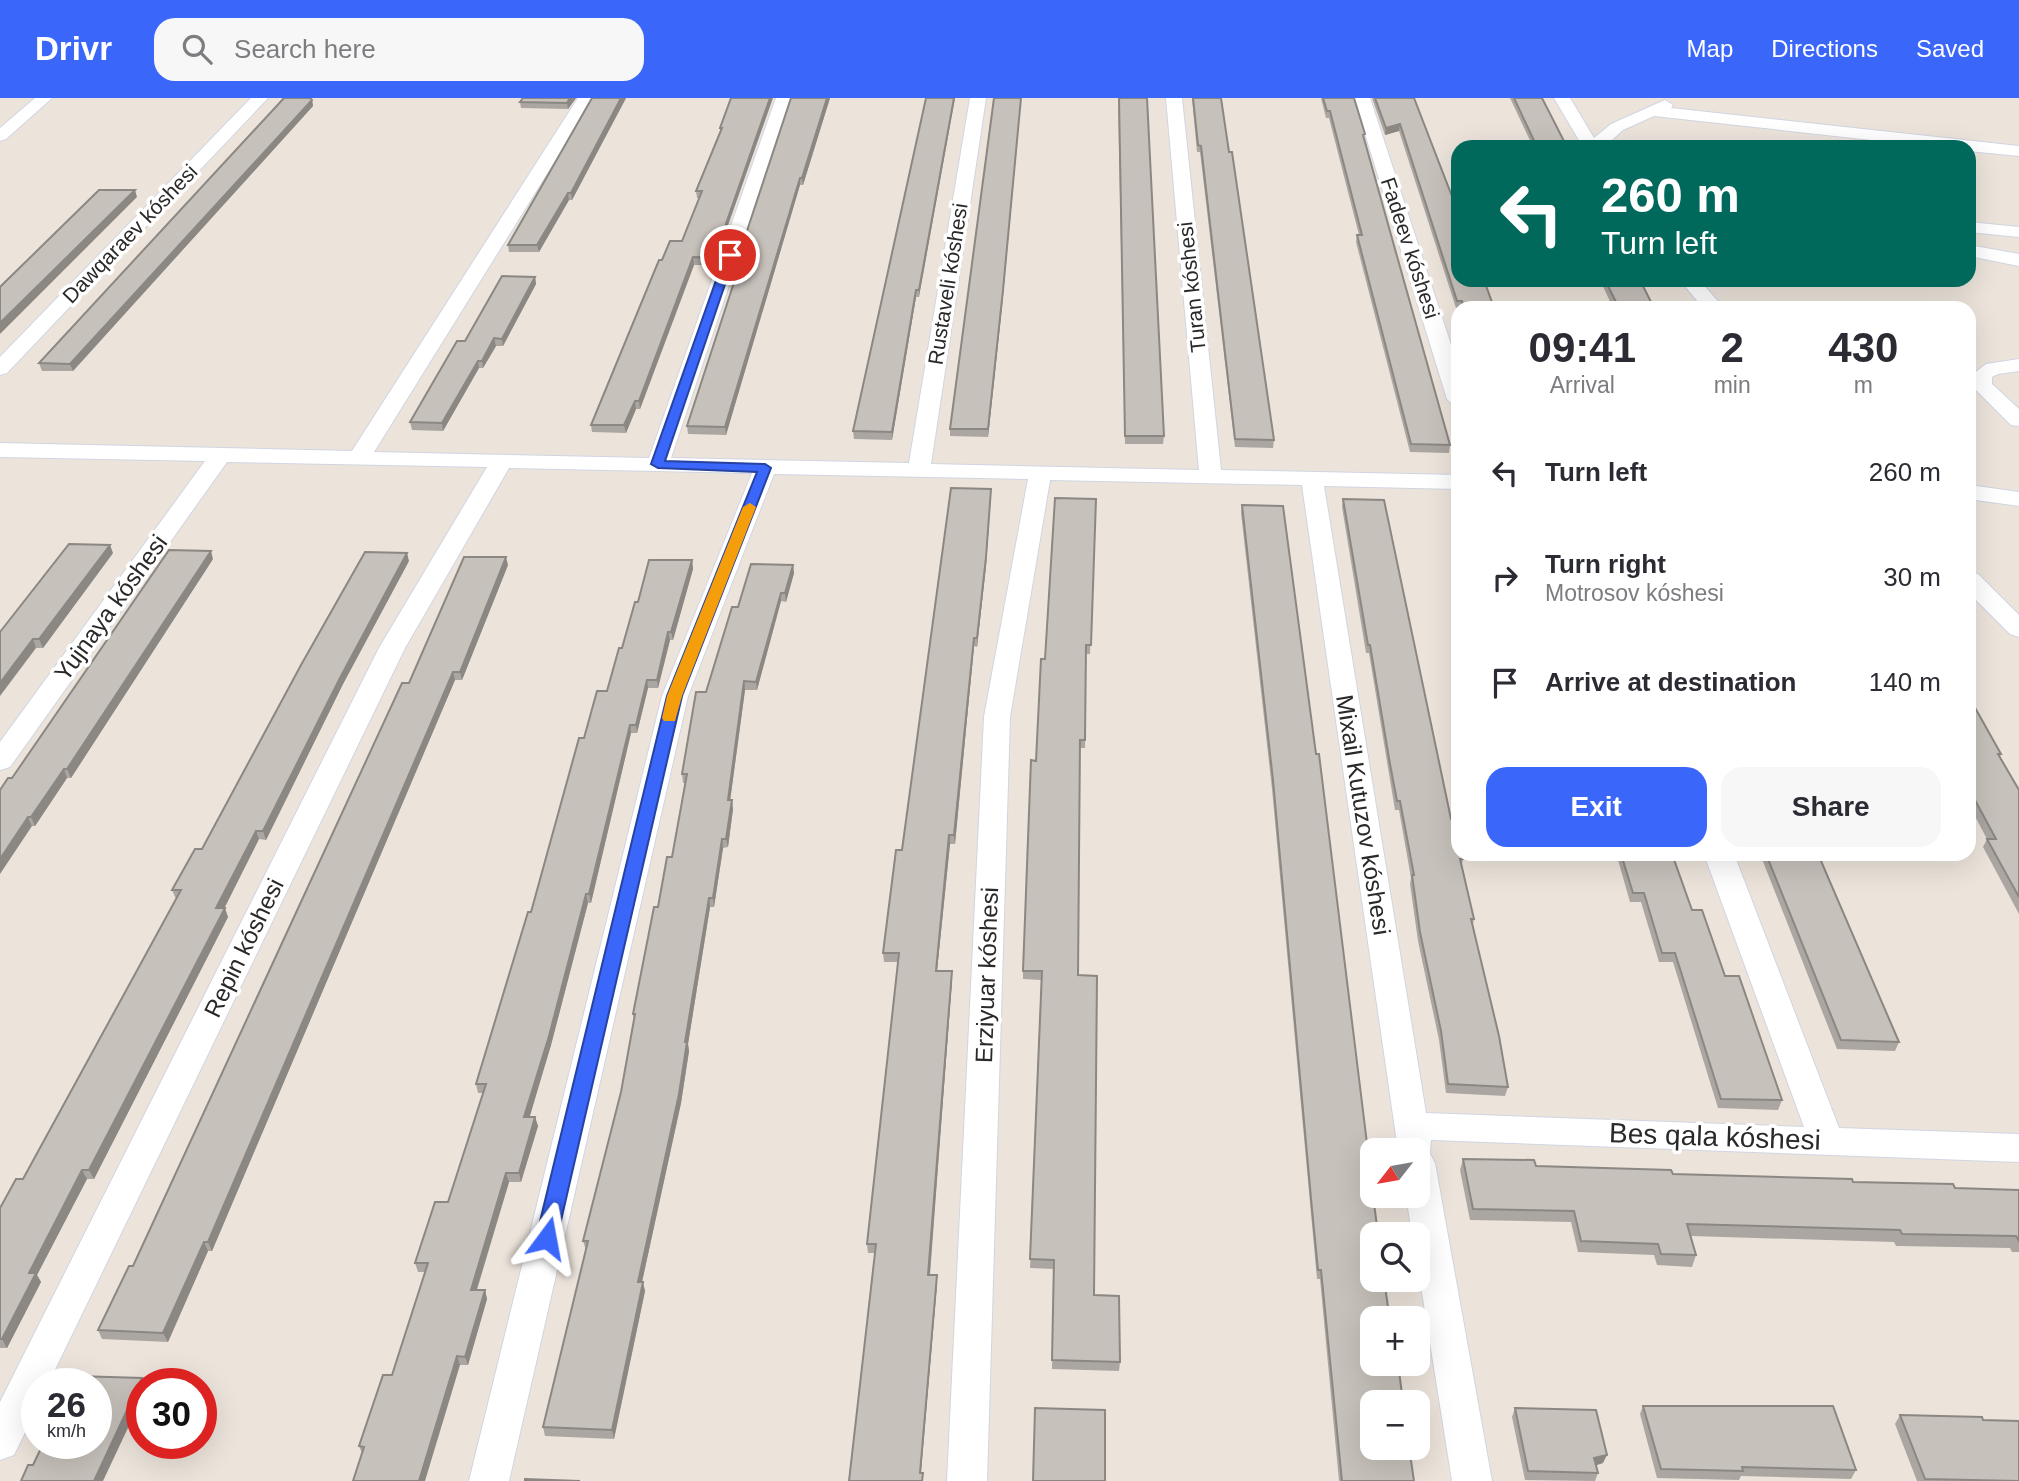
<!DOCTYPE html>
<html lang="en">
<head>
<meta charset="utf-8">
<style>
  :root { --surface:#fff; --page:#f7f7f7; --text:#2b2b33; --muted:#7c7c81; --accent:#3a66fa }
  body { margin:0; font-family:Helvetica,sans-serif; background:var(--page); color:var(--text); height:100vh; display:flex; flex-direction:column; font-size:26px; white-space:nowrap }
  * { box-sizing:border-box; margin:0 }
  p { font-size:23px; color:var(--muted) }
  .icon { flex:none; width:38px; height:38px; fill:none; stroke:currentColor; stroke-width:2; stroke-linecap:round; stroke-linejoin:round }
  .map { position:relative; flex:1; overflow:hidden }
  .panel { position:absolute; left:1451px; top:203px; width:525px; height:560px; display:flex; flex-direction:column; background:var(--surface); border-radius:21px; box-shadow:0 7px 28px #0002 }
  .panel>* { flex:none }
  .guide { position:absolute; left:1451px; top:42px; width:525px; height:147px; border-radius:21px; box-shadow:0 7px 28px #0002; background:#00695c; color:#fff; overflow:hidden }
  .needle { width:46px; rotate:239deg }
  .controls { position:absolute; left:1360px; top:1040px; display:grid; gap:14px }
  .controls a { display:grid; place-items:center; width:70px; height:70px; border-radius:14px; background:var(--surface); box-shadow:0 7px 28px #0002; font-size:35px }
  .speed { position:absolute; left:21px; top:1270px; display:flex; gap:14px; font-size:35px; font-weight:700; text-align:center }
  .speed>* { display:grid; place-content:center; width:91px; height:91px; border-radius:50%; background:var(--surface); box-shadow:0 7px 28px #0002; line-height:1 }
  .speed small { font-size:18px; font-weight:400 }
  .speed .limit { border:10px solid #d22; background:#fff; color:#111 }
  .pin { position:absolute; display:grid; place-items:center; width:60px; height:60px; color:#fff; margin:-30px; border:4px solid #fff; border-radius:50%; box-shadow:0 2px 7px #0007 }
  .me { position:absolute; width:77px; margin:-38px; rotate:13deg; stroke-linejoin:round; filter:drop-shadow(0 0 5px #0008) }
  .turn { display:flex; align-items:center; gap:24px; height:147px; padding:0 35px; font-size:32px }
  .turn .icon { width:91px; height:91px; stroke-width:2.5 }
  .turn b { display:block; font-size:49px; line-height:60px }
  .eta { display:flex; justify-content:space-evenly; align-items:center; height:119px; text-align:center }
  .eta b { font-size:42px; font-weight:700; line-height:49px }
  .button { display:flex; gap:14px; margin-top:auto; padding:14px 35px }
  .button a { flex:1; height:80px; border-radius:21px; background:var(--accent); color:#fff; font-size:28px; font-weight:700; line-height:80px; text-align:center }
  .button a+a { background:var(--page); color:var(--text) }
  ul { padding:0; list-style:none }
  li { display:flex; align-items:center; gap:21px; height:105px; padding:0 35px }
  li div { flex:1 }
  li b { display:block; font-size:26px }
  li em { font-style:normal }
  header { display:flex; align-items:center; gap:42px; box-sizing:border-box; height:98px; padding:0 35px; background:var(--accent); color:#fff }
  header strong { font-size:33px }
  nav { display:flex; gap:38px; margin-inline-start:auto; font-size:24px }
  .search { width:490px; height:63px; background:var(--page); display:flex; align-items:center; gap:18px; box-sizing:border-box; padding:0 24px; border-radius:21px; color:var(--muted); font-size:26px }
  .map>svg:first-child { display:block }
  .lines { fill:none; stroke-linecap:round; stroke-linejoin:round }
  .minor-casing { stroke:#d0d5e2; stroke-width:2 }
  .minor { fill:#fff; fill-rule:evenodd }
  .wall { fill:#aba6a1 }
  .shaded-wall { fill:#8b8783 }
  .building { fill:#c7c1bb; stroke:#8b8783; stroke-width:2 }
  .route { fill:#3a66fa; stroke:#2642a2; stroke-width:2 }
  .slow { fill:#f59e0b }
  .labels { text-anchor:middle; stroke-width:7; stroke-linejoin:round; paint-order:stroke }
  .far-street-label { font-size:21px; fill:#292929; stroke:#fff }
  .street-label { font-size:24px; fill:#292929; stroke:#fff }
  .near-street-label { font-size:28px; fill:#292929; stroke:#fff }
</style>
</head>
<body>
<header>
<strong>Drivr</strong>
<div class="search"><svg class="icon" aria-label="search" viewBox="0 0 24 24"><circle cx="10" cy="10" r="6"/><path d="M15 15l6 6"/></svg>Search here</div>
<nav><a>Map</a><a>Directions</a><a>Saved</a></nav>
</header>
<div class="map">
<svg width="2019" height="1383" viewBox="0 0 2019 1383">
  <rect width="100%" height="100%" fill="#ece4db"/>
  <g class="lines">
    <g class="minor-casing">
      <path id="minor" d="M35 0H52L6 41 0 43V30Z
        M251 0H268L7 275 0 277V259Z
        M578 0H594L374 354 649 360 776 0H792L671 360 909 365 970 0H986L931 366 1199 372 1166 0H1182L1221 372 1458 377V391L1324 388 1426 1015 1804 1029 1704 756H1734L1839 1030 2019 1036V1064L1431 1042 1430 1056 1435 1065 1492 1383H1452L1418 1169V1136H1412L1406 1097H1418V1052H1398L1302 387 1050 382 1010 619 987 1383H947L984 619 1028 381 774 376 688 598 509 1383H469L662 598 752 375 509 370 405 550 48 1286H37V1310L14 1357 0 1362V1304L379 550 487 369 227 364 10 669 0 672V644L205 363 0 359V345L352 353Z
        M1354 0H1370L1458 268V307L1451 305 1447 301Z
        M1554 0H1570L1594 40 1611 26 1665 2 1673 7 1671 10 2019 48V58L1969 53V49H1936L1654 18 1623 32 1604 49H1583Z
        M1969 124 2019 129V139L1969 134Z
        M1969 147 2019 156V168L1969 158Z
        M1680 182H1699L1724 210H1703Z
        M2019 261V273L1998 276 1992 279V286L2019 311V328L2011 327 1972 288V277L1986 266Z
        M1969 387 2019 394V408L1969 401Z
        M1969 474 1978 476 2019 517V539L2010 536 1969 495Z"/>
    </g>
    <use href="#minor" class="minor"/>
  </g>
  <path class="wall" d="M576 0 568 11 521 10 520 4Z
    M592 0H626L572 102H569L539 154H509L508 147Z
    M791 0H830L803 87H800L726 337 688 336 687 328 740 167H738V160Z
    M926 0 919 199H916L892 342 854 341 853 333Z
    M1118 0 1164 338 1163 346H1125Z
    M1192 0H1221L1274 342 1273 350 1235 349 1200 54H1197Z
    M1321 0H1354L1364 43 1450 347 1449 355 1410 354 1356 144 1357 137H1359L1329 20H1326Z
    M1372 0H1414L1494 210H1456L1399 33 1385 37Z
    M1510 0H1542L1567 49H1533Z
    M312 2 313 8 73 273H42L39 265Z
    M726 12 714 167H694L640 311H636L626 335 592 334 591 327 662 162 682 143 699 100H697L696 93 720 35V30Z
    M535 179 536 186 503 248H496L483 270H479L443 333 412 332 410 324 465 243Z
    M1600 182H1640L1654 210H1613Z
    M1003 199 988 339 950 338V331Z
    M991 399 986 468 977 549 974 548 955 746H950L937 873 952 882 930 1177H937V1186L921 1375H923V1383H849L875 1155H868L867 1146 898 864H884L883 855 902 752Z
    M1096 401 1090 556H1086L1085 650H1080L1078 877 1094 1197 1120 1264 1119 1273 1052 1271 1054 1171 1030 1170 1041 882 1023 881V873L1036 663 1045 561Z
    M1343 401 1451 721 1463 761 1462 766 1474 821 1473 826 1508 989 1505 998 1446 995 1439 942 1418 843 1410 786 1411 780 1399 712H1395L1369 555H1366L1342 409Z
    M1242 407 1372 1136 1414 1383H1339L1320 1181H1317L1272 691 1241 415Z
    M113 455 43 550H36L0 534Z
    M213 461 71 680H67L35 728H32L8 680H12Z
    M692 462 693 471 673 542H670L658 590H648L637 635H631L591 805H588L551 947 529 1019H535L538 1028 521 1084H509L477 1192H485L487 1201 468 1267H460L362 1355 359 1348 392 1277 425 1174H418L415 1165 448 1104 483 995H478L476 986 531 814 584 640 607 593 638 504Z
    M409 463 343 586 266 742 259 741 224 810 228 819 94 1081H87L37 1177 41 1184 7 1250H0V1110L23 1081 176 801 172 792Z
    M508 467 462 582H455L212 1153H208L168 1244 102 1241 98 1232 133 1168 409 585Z
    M793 467 794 475 786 504 781 503 757 592H745L730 702 733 711 728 749 723 750 714 809H710L688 946 689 953 681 1005 642 1184 645 1193 614 1341 545 1338 543 1329 586 1152 583 1143 621 994 634 922 633 916 672 759 685 685H683L682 676 706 594 738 509Z
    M1969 599 2001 656 2000 659 2019 692V816L1983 749 1987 741 1969 707Z
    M1619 756H1672L1692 812 1725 878 1782 1002 1778 1012 1718 1010 1673 864H1659L1641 804H1630L1618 762Z
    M1760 756H1818L1899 944 1895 953 1837 951Z
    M1463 1061 1536 1068 1673 1076 1853 1084 1955 1090 2019 1092V1154H2012L2010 1150 1896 1148 1894 1144 1691 1138 1696 1157 1692 1169 1657 1167 1654 1157 1578 1154 1571 1124 1470 1122 1460 1072Z
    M1643 1308 1856 1372 1851 1381 1741 1378 1739 1382 1657 1380 1640 1316Z
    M1515 1310 1603 1365 1596 1367 1598 1375 1595 1383 1525 1382 1512 1319Z
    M1900 1317 2019 1383H1917L1895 1326Z"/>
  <path class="shaded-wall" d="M570 0H576L568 11 567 5Z
    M621 0H626L572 102 571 95Z
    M770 0H773L714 167V160Z
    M827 0H830L803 87 802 80Z
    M954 0H955L919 199V192Z
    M1021 0 1003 199 988 339V331Z
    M312 2 313 8 73 273 70 266Z
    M1400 26 1399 33 1385 37 1386 30Z
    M800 80V87L726 337 725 329Z
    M135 92 137 99 0 236V225Z
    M568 95 569 102 539 154 537 147Z
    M693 159 694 167 640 311 639 303Z
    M535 179 536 186 503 248 502 241Z
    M916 192V199L892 342V334Z
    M494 240 496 248 483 270 482 263Z
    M478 263 479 270 443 333 442 325Z
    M635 303 636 311 626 335 624 327Z
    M991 391 986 468 977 549V540Z
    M110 447 113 455 43 550 39 541Z
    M211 453 213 461 71 680 67 671Z
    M407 455 409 463 343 586 266 742 263 733 341 578Z
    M506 459 508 467 462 582 460 574Z
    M692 462 693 471 673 542 671 534Z
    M793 467 794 475 786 504 785 495Z
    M781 495V503L757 592 756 584Z
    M668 534 670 542 658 590 657 582Z
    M974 540V548L955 746 954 737Z
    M33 541 36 550 0 598V585Z
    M453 574 455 582 212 1153 208 1144Z
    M647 582 648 590 637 635 636 627Z
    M744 583 745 592 729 711 728 702Z
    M630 627 631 635 591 805 589 796Z
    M64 671 67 680 35 728 31 719Z
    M732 702 733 711 728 749 726 741Z
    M28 719 32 728 0 776V761Z
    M256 733 259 741 220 819 216 810Z
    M949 737 950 746 936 882V873Z
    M722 741 723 750 714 809 713 800Z
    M586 796 588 805 551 947 527 1028 524 1019Z
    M709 800 710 809 688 946 689 953 681 1005 640 1193 638 1184 685 944Z
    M225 810 228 819 94 1081 89 1072Z
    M952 873V882L929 1186 928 1177Z
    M535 1019 538 1028 521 1084 519 1075Z
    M82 1072 87 1081 37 1177 41 1184 7 1250 2 1241 29 1175Z
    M506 1075 509 1084 474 1200 471 1192Z
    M204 1144 208 1153 168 1244 163 1235Z
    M937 1177V1186L920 1383V1375Z
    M643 1184 645 1193 614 1341 612 1332Z
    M485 1192 487 1201 468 1267 465 1259Z
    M457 1258 460 1267 425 1383H419Z
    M142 1280 145 1286H142V1300L103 1383H94Z
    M1607 1357 1603 1365 1591 1369 1594 1360Z"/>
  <path class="building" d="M284 0H310L312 2 70 266 39 265Z
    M523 0H570L567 5 520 4Z
    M592 0H621L571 95H568L537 147H508Z
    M731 0H770L714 160 693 159 639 303H635L624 327H591L659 162H662L670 143H682L702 93H696L722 30H720Z
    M791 0H827L802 80H800L725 329 687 328 742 160H738Z
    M926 0H954L919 192H916L892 334 853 333Z
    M994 0H1021L1003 192 988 331H950Z
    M1119 0H1147L1164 338H1125Z
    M1193 0H1221L1229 54H1232L1274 342 1235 341 1201 48 1198 47Z
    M1323 0H1354L1365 36 1363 37 1450 347 1411 346 1357 137H1362L1330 13H1327Z
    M1375 0H1414L1458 114V182H1484L1494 210H1464L1462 203H1457L1400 26 1386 30Z
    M1514 0H1542L1567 49H1537Z
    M99 92H135L0 225V189Z
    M502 178 535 179 502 241 494 240 482 263H478L442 325 410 324 457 243H465Z
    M1605 182H1640L1654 210H1619Z
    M951 390 991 391 986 459 977 540H974L954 737H949L936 873H952L928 1177H937L920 1375H923L922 1383H849L876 1146H867L899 855H883L896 752H902Z
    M1055 400 1096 401 1091 547H1086L1085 642H1080L1078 877 1097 878 1094 1197 1119 1198 1120 1264 1052 1262 1054 1162 1030 1161 1042 873H1023L1031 662 1036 663 1041 561H1045Z
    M1343 401 1384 402 1451 721H1454L1458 737V756H1462L1463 761H1460L1474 821H1471L1499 938 1508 989 1448 986 1441 933 1420 834 1412 777H1414L1400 703H1397L1390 666 1370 547H1368Z
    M1242 407 1283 408 1316 656H1319L1372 1086V1097H1373L1378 1136H1372V1181H1384L1388 1209H1391L1392 1220H1372V1265H1398L1403 1304H1372V1349H1409L1414 1383H1342L1321 1172H1318L1312 1111 1273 682Z
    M69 446 110 447 39 541H33L0 585V534Z
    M169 452 211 453 67 671H64L31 719H28L0 761V692L8 680H12Z
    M365 454 407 455 341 578 263 733H256L216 810H225L89 1072H82L29 1175H36L2 1241H0V1110L16 1081H23L181 792H172L195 751H202L301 567Z
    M464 459H506L460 574H453L208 1144H204L163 1235 98 1232 129 1168H133L402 585H409Z
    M649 462H692L671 534H668L657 582H647L636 627H630L589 796H586L549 938 524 1019H535L519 1075H506L471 1192H485L465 1259 457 1258 419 1383H353L364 1349 359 1348 383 1277H392L428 1165H415L435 1104H448L486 986H476L528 814H531L579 640H584L597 593H607L619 550H622L635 504H638Z
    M751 466 793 467 785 495H781L756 584 744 583 728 702H732L726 741H722L713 800H709L685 944H687L679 996 638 1184H643L612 1332 543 1329 588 1143H583L621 994 635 916H633L654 809H658L667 759H672L687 676H682L696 594H706L732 509H738Z
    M1969 599 2001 656H1998L2019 692V799L1987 741H1996L1969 691Z
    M1621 756H1672L1692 812H1702L1725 878H1739L1782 1002 1721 1001 1675 855H1662L1644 795H1633Z
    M1766 756H1818L1899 944 1841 942Z
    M1463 1061 1534 1062 1536 1068 1671 1072 1673 1076 1852 1081 1853 1084 1953 1086 1955 1090 2019 1092V1143L2016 1138 1902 1136 1900 1132 1687 1126 1696 1157 1661 1156 1658 1146 1581 1143 1574 1113 1473 1111Z
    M75 1278 142 1280 94 1383H21L28 1367H33L43 1346H96V1286H71Z
    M1643 1308H1833L1856 1372 1742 1369 1743 1373 1661 1371Z
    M1035 1310 1105 1312V1383H1033Z
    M1515 1310 1596 1312 1607 1357 1594 1360 1598 1375 1528 1373Z
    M1900 1317 1982 1319 1983 1322 2019 1323V1383L1925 1381Z
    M525 1381 580 1383H525Z"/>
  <path class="route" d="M730 154 735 157 665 363 765 366 771 370 682 598 557 1140 554 1146 547 1148 539 1146 536 1140 667 598 757 374 658 370 651 366 725 157Z"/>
  <path class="slow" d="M750 405 756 409 682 598 675 623H664L662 620 667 598 743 409Z"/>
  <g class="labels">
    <g class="far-street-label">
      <text transform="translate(130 136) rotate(-46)" y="7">Dawqaraev kóshesi</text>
      <text transform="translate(1410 150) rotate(72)" y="7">Fadeev kóshesi</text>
      <text transform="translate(948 186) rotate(-81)" y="7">Rustaveli kóshesi</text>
      <text transform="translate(1192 189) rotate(-96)" y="7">Turan kóshesi</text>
    </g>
    <g class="street-label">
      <text transform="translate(111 510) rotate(-54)" y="8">Yujnaya kóshesi</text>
      <text transform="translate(1363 717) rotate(81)" y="8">Mixail Kutuzov kóshesi</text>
      <text transform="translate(244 850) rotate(-64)" y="8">Repin kóshesi</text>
      <text transform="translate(987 877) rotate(-88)" y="8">Erziyuar kóshesi</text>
    </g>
    <g class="near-street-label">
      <text transform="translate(1715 1038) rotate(2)" y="10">Bes qala kóshesi</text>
    </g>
  </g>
</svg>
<div class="controls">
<a><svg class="needle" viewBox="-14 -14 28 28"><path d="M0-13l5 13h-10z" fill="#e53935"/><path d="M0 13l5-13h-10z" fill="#7c7c81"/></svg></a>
<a><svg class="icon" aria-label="search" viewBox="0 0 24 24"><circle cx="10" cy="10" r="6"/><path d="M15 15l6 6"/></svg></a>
<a>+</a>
<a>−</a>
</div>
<div class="speed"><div>26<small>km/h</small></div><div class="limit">30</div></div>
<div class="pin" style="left:730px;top:157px;background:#d93025"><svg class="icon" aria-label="arrive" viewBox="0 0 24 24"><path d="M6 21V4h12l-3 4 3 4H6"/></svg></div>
<svg class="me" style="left:547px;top:1140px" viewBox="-20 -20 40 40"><path d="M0-17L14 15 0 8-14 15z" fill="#3a66fa" stroke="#fff" stroke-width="4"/></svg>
<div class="guide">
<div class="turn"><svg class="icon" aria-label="left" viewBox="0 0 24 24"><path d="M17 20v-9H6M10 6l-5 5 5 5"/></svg><div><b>260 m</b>Turn left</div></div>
</div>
<section class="panel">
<div class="eta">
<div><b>09:41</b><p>Arrival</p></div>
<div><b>2</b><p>min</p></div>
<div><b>430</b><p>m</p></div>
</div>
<ul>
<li><svg class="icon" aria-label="left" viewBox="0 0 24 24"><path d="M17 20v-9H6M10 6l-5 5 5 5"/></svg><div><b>Turn left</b></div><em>260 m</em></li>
<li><svg class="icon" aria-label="right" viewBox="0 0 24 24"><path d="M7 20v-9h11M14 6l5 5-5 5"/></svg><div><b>Turn right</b><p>Motrosov kóshesi</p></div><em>30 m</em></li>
<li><svg class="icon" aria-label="arrive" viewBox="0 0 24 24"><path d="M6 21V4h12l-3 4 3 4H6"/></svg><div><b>Arrive at destination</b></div><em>140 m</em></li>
</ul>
<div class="button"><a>Exit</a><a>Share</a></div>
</section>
</div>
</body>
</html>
